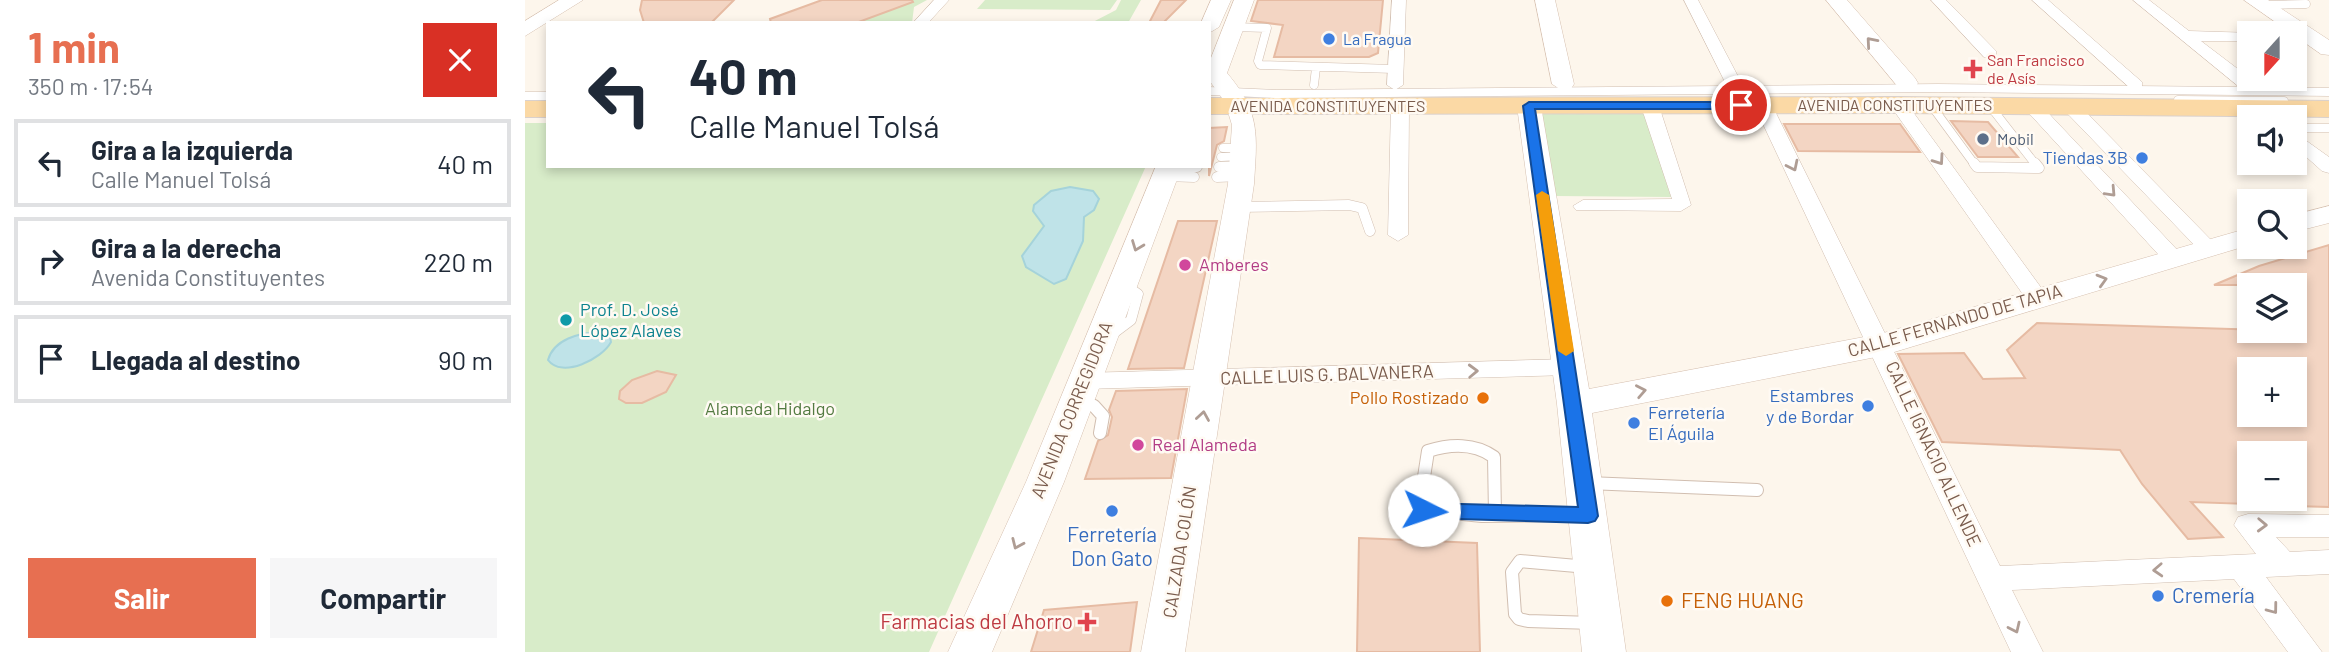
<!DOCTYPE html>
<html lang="es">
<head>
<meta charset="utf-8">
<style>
  :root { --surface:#fff; --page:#f6f6f7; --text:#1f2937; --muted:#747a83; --line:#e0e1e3; --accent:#e76f51 }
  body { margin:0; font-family:Barlow,sans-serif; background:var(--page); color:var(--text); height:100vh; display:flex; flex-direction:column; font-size:26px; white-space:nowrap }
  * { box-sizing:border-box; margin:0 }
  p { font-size:23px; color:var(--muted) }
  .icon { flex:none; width:38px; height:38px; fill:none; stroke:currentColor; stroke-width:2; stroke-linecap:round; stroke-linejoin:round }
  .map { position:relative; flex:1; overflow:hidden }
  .sheet { display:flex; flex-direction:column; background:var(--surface); width:525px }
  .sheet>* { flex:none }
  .banner { position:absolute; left:21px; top:21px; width:665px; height:147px; border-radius:0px; box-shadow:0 4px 10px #0003; background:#fff; color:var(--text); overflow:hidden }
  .needle { width:46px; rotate:201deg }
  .buttons { position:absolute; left:1712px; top:21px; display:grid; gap:14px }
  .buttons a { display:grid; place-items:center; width:70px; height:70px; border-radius:0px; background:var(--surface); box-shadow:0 4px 10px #0003; font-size:35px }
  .pin { position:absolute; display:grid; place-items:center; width:60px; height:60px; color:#fff; margin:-30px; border:4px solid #fff; border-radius:50%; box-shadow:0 2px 7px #0007 }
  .me { position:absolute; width:77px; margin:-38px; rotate:94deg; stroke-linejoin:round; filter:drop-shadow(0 0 5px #0008) }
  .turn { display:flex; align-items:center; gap:24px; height:147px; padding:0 28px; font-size:32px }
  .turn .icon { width:91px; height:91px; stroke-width:2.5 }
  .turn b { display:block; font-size:49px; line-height:60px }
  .round { display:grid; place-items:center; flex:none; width:74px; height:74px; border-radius:0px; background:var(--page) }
  .headline { display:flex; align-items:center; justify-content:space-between; height:119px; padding:0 28px }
  h1 { font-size:42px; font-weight:700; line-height:52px; color:var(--accent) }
  .action { display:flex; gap:14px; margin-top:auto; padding:14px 28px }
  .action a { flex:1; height:80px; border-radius:0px; background:var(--accent); color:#fff; font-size:28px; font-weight:700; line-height:80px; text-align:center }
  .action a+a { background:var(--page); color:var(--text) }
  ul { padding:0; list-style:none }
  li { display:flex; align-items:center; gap:21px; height:88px; margin:0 14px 10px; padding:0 14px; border:4px solid var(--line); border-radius:0px }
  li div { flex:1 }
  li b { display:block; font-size:26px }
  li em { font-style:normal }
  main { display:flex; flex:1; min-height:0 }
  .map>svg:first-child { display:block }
  .green { fill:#d8ecc9 }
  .water { fill:#bfe3e8; stroke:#a5d3da; stroke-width:2 }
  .building { fill:#f3d5c3; stroke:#e6bba3; stroke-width:2; fill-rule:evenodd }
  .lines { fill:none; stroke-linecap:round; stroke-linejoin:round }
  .lane-far2-casing { stroke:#d1beb0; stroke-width:9 }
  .lane-far1-casing { stroke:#d1beb0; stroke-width:11 }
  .lane-casing { stroke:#d1beb0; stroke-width:14 }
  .street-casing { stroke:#d1beb0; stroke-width:1 }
  .secondary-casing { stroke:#d6c0b0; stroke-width:1 }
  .primary-casing { stroke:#dad1cd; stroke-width:2 }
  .lane-far2 { stroke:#fff; stroke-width:8 }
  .lane-far1 { stroke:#fff; stroke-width:10 }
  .lane { stroke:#fff; stroke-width:12 }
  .street { fill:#fff; fill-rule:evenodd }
  .secondary { fill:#fff; fill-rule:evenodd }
  .primary { fill:#fbd9a5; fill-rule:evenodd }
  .oneway { stroke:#af9d94 }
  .route { fill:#1a73e8; stroke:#114b97; stroke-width:2 }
  .slow { fill:#f59e0b }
  .shop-dot { fill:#3f7fe0; stroke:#fffaf3; stroke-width:2.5 }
  .health-dot { fill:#e0444e; stroke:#fffaf3; stroke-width:2.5 }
  .service-dot { fill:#5c6f8a; stroke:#fffaf3; stroke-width:2.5 }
  .hotel-dot { fill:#d1479c; stroke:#fffaf3; stroke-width:2.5 }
  .culture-dot { fill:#0f9aa8; stroke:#fffaf3; stroke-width:2.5 }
  .food-dot { fill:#e8710a; stroke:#fffaf3; stroke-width:2.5 }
  .labels { text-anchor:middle; stroke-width:5; stroke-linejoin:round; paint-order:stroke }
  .far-shop-label { font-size:16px; fill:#366cbe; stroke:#fffaf3; text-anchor:start }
  .far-health-label { font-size:16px; fill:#be3a42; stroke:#fffaf3; text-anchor:start }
  .far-street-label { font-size:16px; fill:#7a5c4d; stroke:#fffaf3 }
  .far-service-label { font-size:16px; fill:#4e5e75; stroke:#fffaf3; text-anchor:start }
  .shop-label { font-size:18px; fill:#366cbe; stroke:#fffaf3; text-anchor:end }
  .hotel-label { font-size:18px; fill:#b23c85; stroke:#fffaf3; text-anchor:start }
  .culture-label { font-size:18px; fill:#0d838f; stroke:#fffaf3; text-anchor:start }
  .street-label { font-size:18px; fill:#7a5c4d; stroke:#fffaf3 }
  .food-label { font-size:18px; fill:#c56008; stroke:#fffaf3; text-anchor:end }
  .park-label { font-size:18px; fill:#537a41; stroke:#fffaf3 }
  .near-shop-label { font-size:21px; fill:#366cbe; stroke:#fffaf3 }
  .near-food-label { font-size:21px; fill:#c56008; stroke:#fffaf3; text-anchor:start }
  .near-health-label { font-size:21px; fill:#be3a42; stroke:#fffaf3; text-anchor:end }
</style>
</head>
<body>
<main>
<section class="sheet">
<div class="headline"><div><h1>1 min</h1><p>350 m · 17:54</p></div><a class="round" style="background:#d93025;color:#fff"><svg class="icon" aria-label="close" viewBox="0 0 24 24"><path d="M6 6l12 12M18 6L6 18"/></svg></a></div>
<ul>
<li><svg class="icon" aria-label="left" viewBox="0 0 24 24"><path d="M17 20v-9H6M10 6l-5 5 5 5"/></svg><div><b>Gira a la izquierda</b><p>Calle Manuel Tolsá</p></div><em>40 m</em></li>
<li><svg class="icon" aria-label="right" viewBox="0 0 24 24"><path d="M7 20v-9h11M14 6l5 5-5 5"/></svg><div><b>Gira a la derecha</b><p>Avenida Constituyentes</p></div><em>220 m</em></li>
<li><svg class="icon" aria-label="arrive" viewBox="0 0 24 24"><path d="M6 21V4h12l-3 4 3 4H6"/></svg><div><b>Llegada al destino</b></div><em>90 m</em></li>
</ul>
<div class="action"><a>Salir</a><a>Compartir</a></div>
</section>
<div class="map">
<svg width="1804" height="652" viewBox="0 0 1804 652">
  <rect width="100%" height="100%" fill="#fdf6ec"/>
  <path class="green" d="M386 0H402L389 7 387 23H331Z
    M460 0H592L585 10 452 9Z
    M596 0H616L603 23H566L591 10Z
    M1119 111 1146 197 1030 196 1013 112Z
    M0 123H23V166H621L404 652H0Z"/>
  <path class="water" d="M545 187 568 191 574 199 569 210 559 217 558 241 541 279 529 284 501 267 497 256 519 226 508 211 509 205 526 191Z
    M74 332 85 337 86 342C77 359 37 379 23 360 29 339 54 333 74 332Z"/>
  <path class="building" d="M117 0H209L186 23H119L115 10Z
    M297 0H387L388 2 331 23H246L245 19Z
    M636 0H661L638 23H624Z
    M733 0H858L853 53 844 57H749L758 25 726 21Z
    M1426 121 1463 122 1493 157H1453Z
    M1259 124H1375L1395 152 1273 151Z
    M702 127 699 141 692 145 684 176V128Z
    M653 221H692L659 368 603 369Z
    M1804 245V507L1769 506V453H1724V504L1666 502 1698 537 1663 539 1617 484 1595 450 1417 442 1373 354 1439 353 1458 379 1500 378 1482 350 1512 323 1769 331V285H1689L1734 266ZM1724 369H1769V415H1724Z
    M132 371 151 375 141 392 117 403H101L94 399 95 391 107 380Z
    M662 389 646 478 560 479 573 441 583 435 587 417 584 410 591 391Z
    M834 538 952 543 955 652H832Z
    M612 602 605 652H506L519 610Z"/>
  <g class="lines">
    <g class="lane-far2-casing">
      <path id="lane-far2" d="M1738 5 1781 4
        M708 27 742 28 733 61 735 65 869 69
        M789 85 791 68
        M684 91 751 94 1413 88 1804 92
        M0 96H23
        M1653 100 1759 101
        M1406 105 1450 165
        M1465 106 1511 165
        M1769 128H1804
        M698 148H719
        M696 157 718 156"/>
    </g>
    <g class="lane-far1-casing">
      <path id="lane-far1" d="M1449 163 1452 167 1514 168 1510 163
        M644 167H672
        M694 167 718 166
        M640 176 669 177
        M692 177 717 176
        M714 207 824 205 837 208 845 231
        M586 335 606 320 613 294 600 285"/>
    </g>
    <g class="lane-casing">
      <path id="lane" d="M555 400 569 406 578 416 575 433
        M1063 483 1232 490
        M970 514 969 457C950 443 925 444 903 451L895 503 899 510 957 516 1054 515
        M1063 567 995 561 987 572 990 614 994 619 1003 621 1068 623"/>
    </g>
    <g class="street-casing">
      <path id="street" d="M409 0H424L403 23H388Z
        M867 0H881L878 85 870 90 862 85Z
        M1159 0H1173L1217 84 1215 87H1203L1201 84Z
        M1406 0H1421L1471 51V57H1459Z
        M1507 0H1523L1617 82V88H1605Z
        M1608 0H1624L1664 31 1729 33H1724V41H1676L1730 82V90H1718Z
        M1238 100 1247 105 1475 566 1731 554 1709 525 1713 517 1723 514 1804 515V537H1751L1765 552 1804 550V574L1741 577 1797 652H1763L1709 579 1487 590 1518 652H1486L1229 105Z
        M1374 100 1380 101 1520 293 1523 298 1520 303H1504L1365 105Z
        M875 101 884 106 883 235 873 241 863 235 866 106Z
        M1125 101 1134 106 1166 205 1156 211 1051 210 1048 206 1058 200 1147 199 1116 106Z
        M1507 101 1513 102 1657 255 1661 260 1657 265H1643L1501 110 1498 106 1501 102Z
        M1545 101 1551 102 1689 243 1692 247 1689 251H1675L1539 110 1536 106 1539 102Z
        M1769 132 1804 157V173L1797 171 1769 146Z
        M1044 359 1052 361 1056 367 1052 373 1044 375 560 389 551 387 548 381 551 375 560 373Z"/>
    </g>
    <g class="secondary-casing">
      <path id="secondary" d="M34 0H58L0 36V21Z
        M686 0H706L694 27 684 33V23H676Z
        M709 0H729L702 73C736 113 732 135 729 184L660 652H616L703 184 707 125 700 102 684 80V63Z
        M1010 0H1030L1049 84 1046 89 1038 91 1027 84Z
        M1301 0H1322L1390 78 1393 83 1390 88H1374Z
        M1719 0H1743L1804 40V55L1796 54Z
        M1004 99 1012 101 1016 106 1064 389 1355 334 1724 228V245L1356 356 1067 413 1101 652H1057L1032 404 992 106 996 101Z
        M631 166H657L539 482 467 652H423L501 482Z
        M1804 206V223L1769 232V215Z"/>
    </g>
    <g class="primary-casing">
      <path id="primary" d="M1374 97 1804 101V117L1374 113 684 114V98Z
        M0 101H23V117H0Z"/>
    </g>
    <use href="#lane-far2" class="lane-far2"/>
    <use href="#lane-far1" class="lane-far1"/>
    <use href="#lane" class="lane"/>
    <use href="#street" class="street"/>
    <use href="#secondary" class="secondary"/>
    <use href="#primary" class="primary"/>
  </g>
  <defs><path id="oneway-chevron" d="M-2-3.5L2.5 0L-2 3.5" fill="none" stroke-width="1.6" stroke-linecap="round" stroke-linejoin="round" transform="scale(1.75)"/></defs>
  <g class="oneway">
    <use href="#oneway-chevron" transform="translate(1346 42) rotate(-131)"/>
    <use href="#oneway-chevron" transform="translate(1414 160) rotate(55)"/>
    <use href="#oneway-chevron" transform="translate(1268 166) rotate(64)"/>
    <use href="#oneway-chevron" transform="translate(1586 192) rotate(47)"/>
    <use href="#oneway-chevron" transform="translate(612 246) rotate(111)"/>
    <use href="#oneway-chevron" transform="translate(1577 280) rotate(-16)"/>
    <use href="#oneway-chevron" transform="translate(948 371) rotate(-2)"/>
    <use href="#oneway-chevron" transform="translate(1116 391) rotate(-11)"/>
    <use href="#oneway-chevron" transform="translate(678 416) rotate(-81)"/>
    <use href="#oneway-chevron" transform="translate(1737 525) rotate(2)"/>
    <use href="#oneway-chevron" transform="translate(492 544) rotate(114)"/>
    <use href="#oneway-chevron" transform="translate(1633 570) rotate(177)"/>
    <use href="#oneway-chevron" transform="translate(1748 609) rotate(53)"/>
    <use href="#oneway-chevron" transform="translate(1490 628) rotate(65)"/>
  </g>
  <path class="route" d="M1004 102H1216L1222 105 1216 109H1010L1073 516 1070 521 1063 523 899 518 892 516 889 510 892 505 899 503 1053 507 998 106Z"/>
  <path class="slow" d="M1017 191 1024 195 1049 351 1041 356 1033 351 1011 195Z"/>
  <g class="shop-dot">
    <circle cx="804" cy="39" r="7"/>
    <circle cx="1617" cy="158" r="7"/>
    <circle cx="1343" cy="406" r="7"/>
    <circle cx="1109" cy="423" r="7"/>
    <circle cx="587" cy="511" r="7"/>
    <circle cx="1633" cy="596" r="7"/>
  </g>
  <g class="health-dot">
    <path d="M1444.5 58.5h7v7h7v7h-7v7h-7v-7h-7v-7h7z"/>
    <path d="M558.5 611.5h7v7h7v7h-7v7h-7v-7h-7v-7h7z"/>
  </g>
  <circle class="service-dot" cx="1458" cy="139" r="7"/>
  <g class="hotel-dot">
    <circle cx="660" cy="265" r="7"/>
    <circle cx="613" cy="445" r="7"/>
  </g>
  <circle class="culture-dot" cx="41" cy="320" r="7"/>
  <g class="food-dot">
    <circle cx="958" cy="398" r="7"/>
    <circle cx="1142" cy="601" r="7"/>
  </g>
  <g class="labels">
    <g class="far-shop-label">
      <text x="818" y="45">La Fragua</text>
    </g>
    <g class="far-health-label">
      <text x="1462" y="66">San Francisco<tspan x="1462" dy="18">de Asís</tspan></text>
    </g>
    <g class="far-street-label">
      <text x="1370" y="111">AVENIDA CONSTITUYENTES</text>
      <text x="803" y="112">AVENIDA CONSTITUYENTES</text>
    </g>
    <g class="far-service-label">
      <text x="1472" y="145">Mobil</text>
    </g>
    <g class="shop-label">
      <text x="1603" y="164">Tiendas 3B</text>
      <text x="1329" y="402">Estambres<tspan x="1329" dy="21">y de Bordar</tspan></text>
      <text x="1123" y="419" text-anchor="start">Ferretería<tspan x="1123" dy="21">El Águila</tspan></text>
    </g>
    <g class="hotel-label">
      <text x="674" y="271">Amberes</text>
      <text x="627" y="451">Real Alameda</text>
    </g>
    <g class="culture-label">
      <text x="55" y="316">Prof. D. José<tspan x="55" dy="21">López Alaves</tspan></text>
    </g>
    <g class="street-label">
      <text transform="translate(1430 321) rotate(-16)" y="6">CALLE FERNANDO DE TAPIA</text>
      <text transform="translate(802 375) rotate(-2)" y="6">CALLE LUIS G. BALVANERA</text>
      <text transform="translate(547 410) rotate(-68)" y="6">AVENIDA CORREGIDORA</text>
      <text transform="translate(1408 454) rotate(65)" y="6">CALLE IGNACIO ALLENDE</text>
      <text transform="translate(655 552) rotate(-81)" y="6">CALZADA COLÓN</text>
    </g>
    <g class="food-label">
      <text x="944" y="404">Pollo Rostizado</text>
    </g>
    <g class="park-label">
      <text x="245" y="415">Alameda Hidalgo</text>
    </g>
    <g class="near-shop-label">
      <text x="587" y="542">Ferretería<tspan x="587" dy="24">Don Gato</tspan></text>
      <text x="1647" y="603" text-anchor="start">Cremería</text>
    </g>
    <g class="near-food-label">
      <text x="1156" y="608">FENG HUANG</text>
    </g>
    <g class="near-health-label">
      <text x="548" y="629">Farmacias del Ahorro</text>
    </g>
  </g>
</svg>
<div class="buttons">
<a><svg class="needle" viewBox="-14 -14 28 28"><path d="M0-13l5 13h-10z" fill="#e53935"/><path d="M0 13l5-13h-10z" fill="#747a83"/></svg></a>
<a><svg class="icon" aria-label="sound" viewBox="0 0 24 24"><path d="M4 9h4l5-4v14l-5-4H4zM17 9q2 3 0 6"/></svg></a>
<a><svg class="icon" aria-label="search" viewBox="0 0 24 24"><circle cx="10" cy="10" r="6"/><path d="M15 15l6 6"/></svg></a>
<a><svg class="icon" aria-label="layers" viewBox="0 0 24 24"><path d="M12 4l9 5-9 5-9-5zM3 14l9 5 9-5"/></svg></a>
<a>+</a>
<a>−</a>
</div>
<div class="pin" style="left:1216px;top:105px;background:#d93025"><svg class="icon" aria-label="arrive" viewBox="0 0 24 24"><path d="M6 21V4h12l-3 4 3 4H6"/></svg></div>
<svg class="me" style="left:899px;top:510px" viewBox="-20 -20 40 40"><circle r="19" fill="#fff"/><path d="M0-13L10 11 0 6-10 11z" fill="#1a73e8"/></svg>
<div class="banner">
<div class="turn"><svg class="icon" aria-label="left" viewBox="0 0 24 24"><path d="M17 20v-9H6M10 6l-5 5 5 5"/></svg><div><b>40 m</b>Calle Manuel Tolsá</div></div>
</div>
</div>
</main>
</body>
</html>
